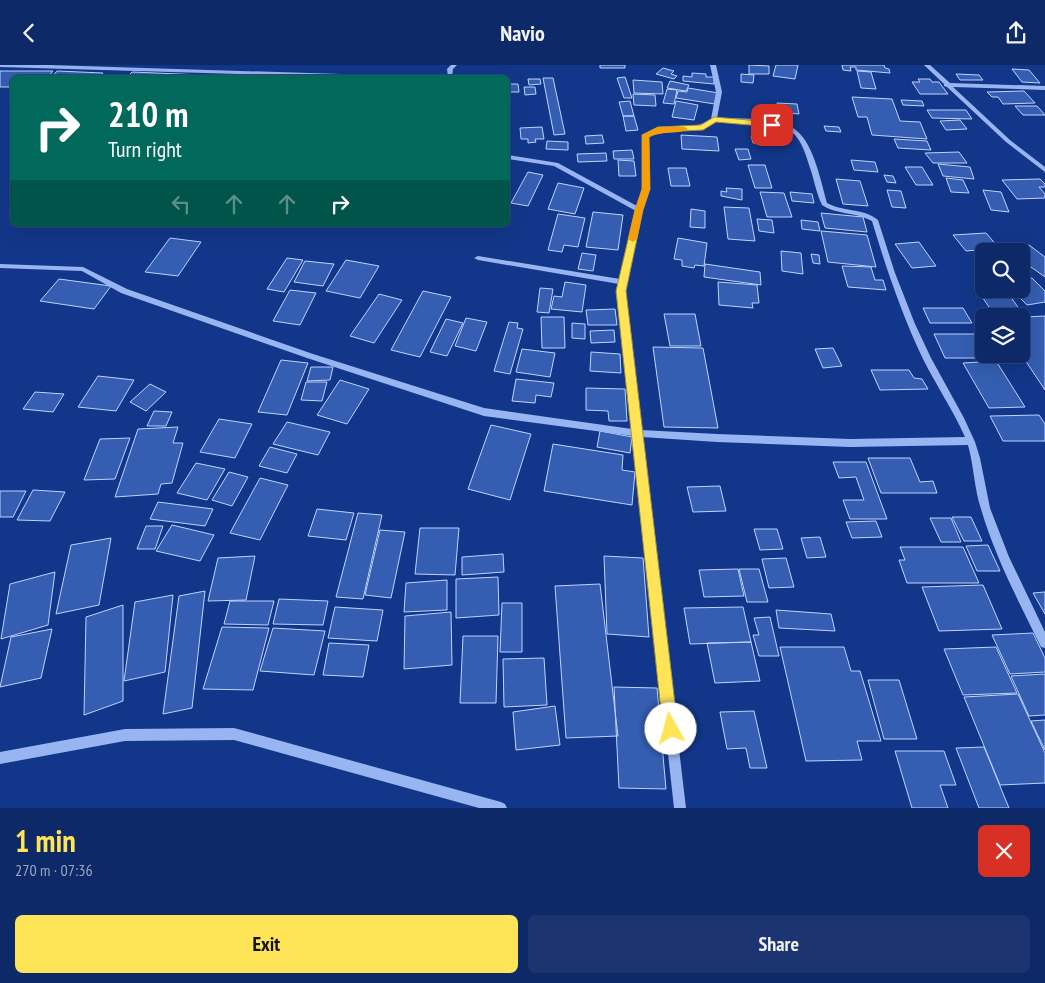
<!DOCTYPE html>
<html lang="en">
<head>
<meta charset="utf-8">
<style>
  :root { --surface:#0e2968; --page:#1c3571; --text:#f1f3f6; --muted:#9ba6c0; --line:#2e457c; --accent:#ffe458 }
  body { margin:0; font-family:"PT Sans Narrow",sans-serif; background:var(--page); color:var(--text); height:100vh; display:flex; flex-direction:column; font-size:19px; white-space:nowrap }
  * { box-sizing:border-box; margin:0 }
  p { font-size:16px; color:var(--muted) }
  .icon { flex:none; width:28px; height:28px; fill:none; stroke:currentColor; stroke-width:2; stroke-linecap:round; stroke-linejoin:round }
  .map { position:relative; height:743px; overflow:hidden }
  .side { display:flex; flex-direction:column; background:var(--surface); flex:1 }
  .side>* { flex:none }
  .top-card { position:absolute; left:10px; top:10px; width:500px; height:152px; border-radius:8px; box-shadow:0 5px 20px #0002,0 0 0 1px var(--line); background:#00695c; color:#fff; overflow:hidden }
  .controls { position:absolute; left:975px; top:178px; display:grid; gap:10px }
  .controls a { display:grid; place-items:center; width:55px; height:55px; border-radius:8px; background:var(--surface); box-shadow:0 5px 20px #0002,0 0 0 1px var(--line); font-size:25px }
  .pin { position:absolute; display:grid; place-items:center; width:42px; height:42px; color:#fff; margin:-21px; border-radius:10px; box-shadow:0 2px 8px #0006 }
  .me { position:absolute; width:55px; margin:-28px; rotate:353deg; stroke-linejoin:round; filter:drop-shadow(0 0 4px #0008) }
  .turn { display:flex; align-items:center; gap:18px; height:105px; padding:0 15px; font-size:22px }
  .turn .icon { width:65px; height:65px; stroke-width:2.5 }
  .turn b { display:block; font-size:35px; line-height:42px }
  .lanes { display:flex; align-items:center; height:48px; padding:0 15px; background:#0003; justify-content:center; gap:25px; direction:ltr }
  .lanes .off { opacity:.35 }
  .round { display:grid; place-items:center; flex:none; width:52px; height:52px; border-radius:8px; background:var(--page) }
  .head { display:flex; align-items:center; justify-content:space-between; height:85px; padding:0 15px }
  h1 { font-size:30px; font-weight:800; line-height:38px; color:var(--accent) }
  .cta { display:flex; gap:10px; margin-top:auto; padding:10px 15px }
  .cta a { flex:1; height:58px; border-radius:8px; background:var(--accent); color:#111; font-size:20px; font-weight:800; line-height:58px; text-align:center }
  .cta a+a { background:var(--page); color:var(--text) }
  header { display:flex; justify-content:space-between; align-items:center; height:65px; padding:0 15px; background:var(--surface); font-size:22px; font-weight:800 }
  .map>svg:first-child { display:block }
  .building { fill:#355eb2; stroke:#bfd3fc }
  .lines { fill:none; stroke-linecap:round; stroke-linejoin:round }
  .minor { fill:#98b5f1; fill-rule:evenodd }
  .route { fill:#ffe458; stroke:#a69439 }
  .slow { fill:#f59e0b }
</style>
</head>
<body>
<header><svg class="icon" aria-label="back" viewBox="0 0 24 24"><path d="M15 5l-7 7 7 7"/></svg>Navio<svg class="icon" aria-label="share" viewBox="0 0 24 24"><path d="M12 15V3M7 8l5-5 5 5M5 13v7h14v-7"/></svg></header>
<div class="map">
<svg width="1045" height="743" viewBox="0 0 1045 743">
  <rect width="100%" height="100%" fill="#12378a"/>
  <path class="building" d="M600 0H625V3H600Z
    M749 0 769 1V9H749Z
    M776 0H798L795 14 773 11Z
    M842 0H884L885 3 889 4 890 8 856 5V2H850L851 6 843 5Z
    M663 3 674 6 671 9 677 11 674 14 656 9Z
    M1012 4 1029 5 1040 18 1022 17Z
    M0 6H53L48 12H12V18L9 22H0Z
    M57 6 103 8 100 12H52Z
    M857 6 871 7 876 24 861 23Z
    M132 7 202 10 200 12H127Z
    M692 8 706 9V12H714V19L683 16V11L692 12Z
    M741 9 754 10 753 18 741 17Z
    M956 9 979 10 983 15H960Z
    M625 12 632 33H624L617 13Z
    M543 13H553L565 69 554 70Z
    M528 14H540L541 19 529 20Z
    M918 14H930L932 17H939L948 29H920L912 17H920Z
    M633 15 662 17 663 29 634 28Z
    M670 16 689 20 686 26 667 23Z
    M508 19H518L519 27H508Z
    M524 22H535L536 29 525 30Z
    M688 23 719 28 715 39 676 33 678 26 687 27Z
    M667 24 677 25 674 39 663 38Z
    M1024 26 1035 38 1003 39 998 32H992L987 27Z
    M633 29 655 30 656 41 634 40Z
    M852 32 892 34 900 56 920 57 927 74 872 70 867 52H858Z
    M901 35 922 36 924 41 903 40Z
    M630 36 634 51H623L619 37Z
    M676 36 698 40 694 55 672 52Z
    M777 38 797 39 799 49 779 47Z
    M1015 41H1037L1045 50H1023Z
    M927 45H966L972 54 932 53Z
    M623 51H634L638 65 626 66Z
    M960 55 967 64 946 65 940 56Z
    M824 61 839 62 841 67 826 66Z
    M542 62 544 74H535L536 77 528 78V74H521L520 63Z
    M602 70 604 78 586 79 585 71Z
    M681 70 717 72 719 86 682 84Z
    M751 71 771 72 773 79 753 78Z
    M894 74 927 76 931 85 898 83Z
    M547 76 568 77V85L546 84Z
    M735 84H748L751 94 739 95Z
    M632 85 634 94H614L613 86Z
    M959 87 967 98H933L925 88Z
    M606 88 607 96 578 97 577 89Z
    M618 95 634 96 636 111H619Z
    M851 95 875 97 878 107 854 105Z
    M938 99 970 102 974 114 943 111Z
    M748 100H765L772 123H755Z
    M905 102H922L933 120H916Z
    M668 103H686L690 121H671Z
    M528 107 543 110 528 141 511 138Z
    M884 110 893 111 896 118 887 117Z
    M946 113 963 115 969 128 951 127Z
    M836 114 860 116 868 141 843 139Z
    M1040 114 1045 119V122H1039L1045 129V133L1017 134 1002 115Z
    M558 118 584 123 575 149 548 144Z
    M726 123 742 124V135L721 131V126L727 127Z
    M887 125 901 126 906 143 892 142Z
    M983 125 1001 127 1009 147 991 145Z
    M760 127 784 128 792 152H767Z
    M790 127 812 129 814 138 792 136Z
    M724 142 749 143 755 176 728 174Z
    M691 144 705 146V163L690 162Z
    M593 147 623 150 618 185 586 182Z
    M821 148 863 152 867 167 825 163Z
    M558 149 585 153 578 182 564 180 562 187 548 185Z
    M757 154 772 155 774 168 759 166Z
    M801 155 818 157 820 166 802 164Z
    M821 166 867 170 876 202 828 197Z
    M986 168 999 183 966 186 953 170Z
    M170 173 201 177 178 211 145 207Z
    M678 173 707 178 704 201 695 200 694 203 682 201V195L674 194Z
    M919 177 936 201 912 203 895 179Z
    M1029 180 1045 192V212L1021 195V192L1027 190 1019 185Z
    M781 186 801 188 803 209 782 206Z
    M582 188 596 190 593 206 578 204Z
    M811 189 819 190 820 199 813 198Z
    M287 193 303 195 284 227 267 224Z
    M346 195 379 201 360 233 326 226Z
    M305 196 334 199 323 221 294 217Z
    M705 199 760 207 761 220 704 212Z
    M842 201 871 202 875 215H883L886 225 848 222Z
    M1032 213 1045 226V237L1027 240 1011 224H1021V215Z
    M59 214 111 221 94 244 40 236Z
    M565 217 586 220 582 247 551 244 554 231 562 232Z
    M718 217 757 220 759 238H752L753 243 719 240Z
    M540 223 553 224 549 248 537 247Z
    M976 223 1005 224 1025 252 1045 251V325L1021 289V251H995Z
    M290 225 316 228 300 260 273 256Z
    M423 226 451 232 420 292 391 285Z
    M379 229 402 235 374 278 350 271Z
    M923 243H963L972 258H930Z
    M615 244 617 260H588L586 245Z
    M664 249H695L701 281H670Z
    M541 252H564L565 283H542Z
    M466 253 487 257 476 286 455 281Z
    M446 254 463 258 447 291 430 287Z
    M509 257 518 258 517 263 523 264 510 309 494 306Z
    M572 258 585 259V274L572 273Z
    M614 265 615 277 591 278 590 266Z
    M934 269H981L984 274V289H992L994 293H945Z
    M653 282 703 283 718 363 664 362Z
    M833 283 842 301 823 303 815 284Z
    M522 284 555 288 550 312 516 307Z
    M591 287 620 289 621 308 590 306Z
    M281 295 308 298 287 350 258 347Z
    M996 296 1025 342 989 343 963 298Z
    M311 302H333L330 315 307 316Z
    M871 305H909L914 313 922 314 928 324 880 325Z
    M98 311 134 315 116 346 78 342Z
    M516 314 554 318 551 332 536 330 535 338 512 336Z
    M340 315 369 324 347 359 317 350Z
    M306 317H327L322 336 301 335Z
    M150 319 166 327 146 346 130 337Z
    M586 323 625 324 627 356H609L608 346 586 345Z
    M35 327 64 329 53 347 23 344Z
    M154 346 172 347 166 361H147Z
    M1039 350 1045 359V376H1003L990 351Z
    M219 354 252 359 235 393 200 387Z
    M287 357 330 367 318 390 273 379Z
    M491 360 531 369 510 435 468 424Z
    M178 362 173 378H183L172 418 161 419 158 429 115 432 138 364Z
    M600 366 632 372 630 388 597 382Z
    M130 373 115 414 84 415 100 374Z
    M553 379 623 390 622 405 635 407 632 440 544 426Z
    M270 382 297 389 287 408 259 401Z
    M868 393H910L920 417 933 416 937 428H881Z
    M833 397H866L887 454H850L843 435H864L856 412 839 413Z
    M196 398 225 404 207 435 177 428Z
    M229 407 248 412 232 441 212 435Z
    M260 413 288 420 260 475 230 468Z
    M720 421 726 446 693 447 687 422Z
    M33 425 65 427 50 456 17 455Z
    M0 426H26L13 452H0Z
    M158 437 213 444 205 461 150 454Z
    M317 444 354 448 346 475 308 471Z
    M358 448 382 450 363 534 336 532Z
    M952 452H971L982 476H964Z
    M930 453H951L961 477H941Z
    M876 456 882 472 852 473 846 457Z
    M172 460 214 470 200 496 156 486Z
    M146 461H163L155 484H137Z
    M420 463H459L455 510 415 509Z
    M754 464H777L783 484 760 485Z
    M380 465 405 467 391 533 365 530Z
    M820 472 826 492 807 493 801 473Z
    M111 473 99 540 56 549 71 480Z
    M988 480 1000 506H977L966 481Z
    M900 482H963L979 518H907L899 495H905Z
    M503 489 504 507 462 510V492Z
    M255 491 246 535 208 536 218 493Z
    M604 491 643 493 649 572 607 569Z
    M786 493 794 522 769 523 762 494Z
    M738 504 744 531 704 532 699 505Z
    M739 504H759L768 537H747Z
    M55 507 48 560 1 574 10 519Z
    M498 512 499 550 456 553V514Z
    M447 515V545L404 547 406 518Z
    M600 519 618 671 566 673 555 521Z
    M983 520 1002 564 939 566 922 522Z
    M205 526 192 643 163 649 179 531Z
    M1045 527V549L1033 528Z
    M173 530 165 607 124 616 135 537Z
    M279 534 328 536 323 560 273 559Z
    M230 536H274L268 560 224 559Z
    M502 538H522V587H500Z
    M123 540V636L84 650 86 552Z
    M335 542 383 545 377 576 328 573Z
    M743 542 751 577 690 579 684 543Z
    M776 545 831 549 835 566 779 563Z
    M451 547 452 600 404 604 405 551Z
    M770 552 779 591H759L753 570H759L754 553Z
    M222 562 269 563 253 625 203 624Z
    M273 563 325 566 314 610 260 606Z
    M52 564 41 613 0 622 11 572Z
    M1033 568 1045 593V607L1010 609 992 570Z
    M463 571H498L496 638H460Z
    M751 577 760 616 715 618 707 578Z
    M329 578 369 580 363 612 323 610Z
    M780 582H844L851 606H860L881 676H857L862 695 806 696Z
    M996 582 1017 628 963 630 944 584Z
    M544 593 547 640 504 642 503 594Z
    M1045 609V650L1029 651 1011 611Z
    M868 615H899L917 674H884Z
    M614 622 657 623 666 724 619 723Z
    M1018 629 1045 688V718L1000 720 964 632Z
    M555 641 560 680 516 685 513 647Z
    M754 646 767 703H750L746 683 727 684 720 647Z
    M1045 655V685L1031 656Z
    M984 682 1009 743H979L956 683Z
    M895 686H944L956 720H940L948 743H912Z"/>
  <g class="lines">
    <path class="minor" d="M0 0H49L373 10 376 12H339L0 2Z
      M451 0H457L453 4 452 12H448L447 4Z
      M710 0H716L722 27 717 53C739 54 780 51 797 66 814 80 821 117 827 138 843 147 864 143 878 155L895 208 915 259 931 293 964 353 975 377 980 393 990 443 1009 492 1045 567V583L1041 582C1019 537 995 492 981 444 974 423 974 401 968 380L850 382 717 377 642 372 686 743H674L633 371 484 351 307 293 121 228 82 206 0 203V199L83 202 127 224 313 289 484 343 632 364 617 226 619 219 478 195 474 193 478 191 620 214 636 146 554 101 508 94V90L558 98 637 141 643 124 642 71C663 57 688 69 711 54L716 27ZM715 57C736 57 778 54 794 69 802 77 806 90 809 100 814 113 816 128 822 140 837 150 856 147 872 156 886 203 902 250 923 294 936 320 953 345 965 372L850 374 717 369 641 365 625 226 642 145 649 124 648 72C670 63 694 70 715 57Z
      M924 0H930L950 18 1045 21V25L953 22 1010 75 1045 102V107L1006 77 947 22 944 21V19Z
      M234 663 501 737 505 739 507 743H479L234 675 125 676 0 699V687L125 664Z"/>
  </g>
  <path class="route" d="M714 52 772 57 775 60 772 62 716 57 703 65 660 67 649 72 650 124 643 145 626 226 678 664 676 669 671 671 666 669 663 664 616 226 635 145 642 124V70L658 62 701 60Z"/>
  <path class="slow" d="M658 62H684L688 64C679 70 664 65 649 72L650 124 643 145 637 174 633 177 628 174 635 145 642 124V70Z"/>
</svg>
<div class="controls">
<a><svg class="icon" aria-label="search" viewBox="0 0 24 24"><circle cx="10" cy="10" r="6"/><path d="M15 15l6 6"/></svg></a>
<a><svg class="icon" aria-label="layers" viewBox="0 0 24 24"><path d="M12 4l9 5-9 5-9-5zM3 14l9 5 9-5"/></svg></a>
</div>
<div class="pin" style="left:772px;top:60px;background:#d93025"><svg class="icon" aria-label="arrive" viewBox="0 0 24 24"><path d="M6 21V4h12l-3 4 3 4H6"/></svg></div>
<svg class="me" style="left:671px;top:664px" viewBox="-20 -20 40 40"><circle r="19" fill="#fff"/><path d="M0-13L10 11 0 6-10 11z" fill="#ffe458"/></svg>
<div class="top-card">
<div class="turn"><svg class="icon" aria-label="right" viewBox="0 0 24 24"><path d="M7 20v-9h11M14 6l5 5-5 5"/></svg><div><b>210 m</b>Turn right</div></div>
<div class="lanes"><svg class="icon off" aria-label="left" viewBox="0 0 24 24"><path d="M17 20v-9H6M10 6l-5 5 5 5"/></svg><svg class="icon off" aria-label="ahead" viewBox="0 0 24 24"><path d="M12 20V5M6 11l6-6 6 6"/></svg><svg class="icon off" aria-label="ahead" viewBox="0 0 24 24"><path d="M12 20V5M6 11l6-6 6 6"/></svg><svg class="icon" aria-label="right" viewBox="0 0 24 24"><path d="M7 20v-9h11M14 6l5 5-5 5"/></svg></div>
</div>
</div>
<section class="side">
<div class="head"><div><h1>1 min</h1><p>270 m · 07:36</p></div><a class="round" style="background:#d93025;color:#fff"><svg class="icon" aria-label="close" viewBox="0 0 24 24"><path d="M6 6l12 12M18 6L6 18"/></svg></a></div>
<div class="cta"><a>Exit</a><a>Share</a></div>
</section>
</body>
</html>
